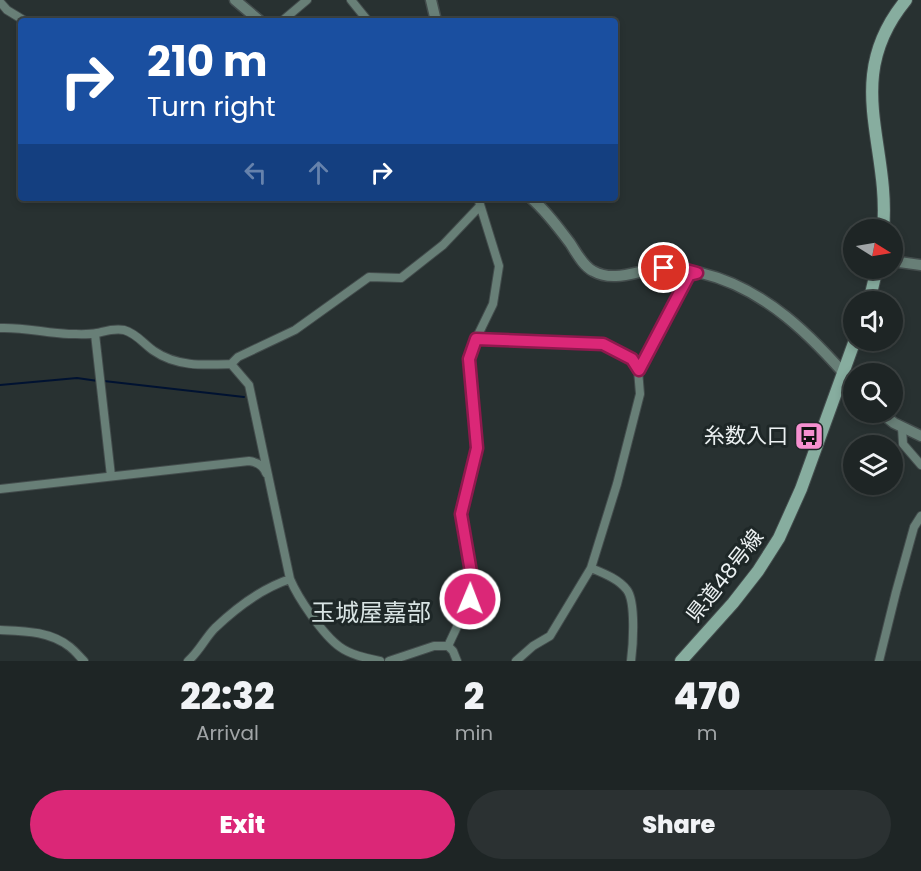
<!DOCTYPE html>
<html lang="en">
<head>
<meta charset="utf-8">
<style>
  :root { --surface:#1e2525; --page:#2b3132; --text:#f1f3f6; --muted:#a1a5a7; --line:#3c4242; --accent:#db2777 }
  body { margin:0; font-family:Poppins,"Noto Sans JP",sans-serif; background:var(--page); color:var(--text); height:100vh; display:flex; flex-direction:column; font-size:22px; white-space:nowrap }
  * { box-sizing:border-box; margin:0 }
  p { font-size:20px; color:var(--muted) }
  .icon { flex:none; width:33px; height:33px; fill:none; stroke:currentColor; stroke-width:2; stroke-linecap:round; stroke-linejoin:round }
  .map { position:relative; height:661px; overflow:hidden }
  .sheet { display:flex; flex-direction:column; background:var(--surface); flex:1 }
  .sheet>* { flex:none }
  .hud { position:absolute; left:18px; top:18px; width:600px; height:183px; border-radius:6px; box-shadow:0 3px 9px #0003,0 0 0 2px var(--line); background:#1a4fa0; color:#fff; overflow:hidden }
  .needle { width:39px; rotate:101deg }
  .controls { position:absolute; left:843px; top:219px; display:grid; gap:12px }
  .controls a { display:grid; place-items:center; width:60px; height:60px; border-radius:50%; background:var(--surface); box-shadow:0 3px 9px #0003,0 0 0 2px var(--line); font-size:30px }
  .pin { position:absolute; display:grid; place-items:center; width:51px; height:51px; color:#fff; margin:-26px; border:3px solid #fff; border-radius:50%; box-shadow:0 2px 6px #0007 }
  .me { position:absolute; width:66px; margin:-33px; rotate:1deg; stroke-linejoin:round; filter:drop-shadow(0 0 4px #0008) }
  .turn { display:flex; align-items:center; gap:21px; height:126px; padding:0 30px; font-size:27px }
  .turn .icon { width:78px; height:78px; stroke-width:2.5 }
  .turn b { display:block; font-size:42px; line-height:51px }
  .lanes { display:flex; align-items:center; height:57px; padding:0 30px; background:#0003; justify-content:center; gap:30px; direction:ltr }
  .lanes .off { opacity:.35 }
  .eta { display:flex; justify-content:space-evenly; align-items:center; height:102px; text-align:center }
  .eta b { font-size:36px; font-weight:800; line-height:42px }
  .action { display:flex; gap:12px; margin-top:auto; padding:12px 30px }
  .action a { flex:1; height:69px; border-radius:36px; background:var(--accent); color:#fff; font-size:24px; font-weight:800; line-height:69px; text-align:center }
  .action a+a { background:var(--page); color:var(--text) }
  .map>svg:first-child { display:block }
  .lines { fill:none; stroke-linecap:round; stroke-linejoin:round }
  .stream { stroke:#001231; stroke-width:2 }
  .minor-casing { stroke:#434c4c; stroke-width:10 }
  .tertiary-casing { stroke:#434c4c; stroke-width:13 }
  .secondary-casing { stroke:#434c4c; stroke-width:14 }
  .minor { stroke:#687f77; stroke-width:8 }
  .tertiary { stroke:#687f77; stroke-width:10 }
  .secondary { stroke:#87ad9f; stroke-width:12 }
  .route-casing { stroke:#8e194d; stroke-width:15 }
  .route { stroke:#db2777; stroke-width:10 }
  .labels { text-anchor:middle; stroke-width:6; stroke-linejoin:round; paint-order:stroke }
  .poi-label { font-size:21px; fill:#ecf1f2; stroke:#1e2727; text-anchor:end }
  .street-label { font-size:21px; fill:#ecf1f2; stroke:#1e2727 }
  .quarter-label { font-size:24px; fill:#d8e3e3; stroke:#1e2727 }
</style>
</head>
<body>
<div class="map">
<svg width="921" height="661" viewBox="0 0 921 661">
  <rect width="100%" height="100%" fill="#283131"/>
  <g class="lines">
    <path class="stream" d="M104 381 244 397
      M0 385 77 378 98 381"/>
    <g class="minor-casing">
      <path id="minor" d="M351 0 368 21
        M0 2 7 10 25 21
        M282 21 307 0
        M0 328C23 327 46 333 69 334 78 334 88 335 97 333 106 331 114 328 124 330 136 333 145 345 154 351 177 367 205 365 231 364L238 357 295 330 369 277 401 278 443 245 480 206
        M95 334 111 476
        M476 339 603 344 632 359 638 370 640 394 617 484 591 568 550 636 533 646 516 661
        M231 364 249 385 290 579C298 598 323 635 340 647 351 655 366 658 380 661
        M638 370 689 275 697 273
        M902 428 903 444 921 465
        M0 489 249 461C257 462 263 465 266 473
        M591 568C603 573 619 579 627 590 636 602 633 646 631 661
        M0 630C24 631 50 631 70 647 75 651 79 656 84 661
        M448 646 470 599 472 578 461 514 477 448 469 359 476 339 493 304 499 266 478 198
        M448 646 453 651 457 661
        M188 661C199 652 205 638 215 628 236 608 263 588 290 579
        M389 661 434 646H448
        M879 661 896 592 914 527 921 516"/>
    </g>
    <g class="tertiary-casing">
      <path id="tertiary" d="M235 0 260 21
        M431 0 436 21
        M531 198C546 211 558 227 570 243 576 252 583 266 593 271 616 284 641 268 665 268 677 268 689 271 701 273 765 288 813 337 854 385
        M892 261 921 265
        M880 412 894 423 921 436"/>
    </g>
    <g class="secondary-casing">
      <path id="secondary" d="M883 230C891 144 841 79 906 0
        M869 302 877 268
        M681 661 733 603 758 571 779 538 801 489 855 340"/>
    </g>
    <use href="#minor" class="minor"/>
    <use href="#tertiary" class="tertiary"/>
    <use href="#secondary" class="secondary"/>
  </g>
  <g class="lines">
    <g class="route-casing">
      <path id="route" d="M470 599 472 578 461 514 477 448 469 359 476 339 603 344 632 359 639 370 689 275 697 273 679 268H664"/>
    </g>
    <use href="#route" class="route"/>
  </g>
  <defs>
    <g id="bus-square" transform="scale(1.5)"><rect x="-9" y="-9" width="18" height="18" rx="4" fill="#f690d0" stroke="#1e2727"/><path d="M-5-6H5V4H4V6H2V4H-2V6H-4V4H-5ZM-3.5-4V0h7V-4ZM-3.5 1.2v1.5H-2V1.2ZM2 1.2v1.5H3.5V1.2Z" fill="#111"/></g>
  </defs>
  <g fill-rule="evenodd">
    <use href="#bus-square" x="809" y="436"/>
  </g>
  <g class="labels">
    <g class="poi-label">
      <text x="788" y="443">糸数入口</text>
    </g>
    <g class="street-label">
      <text transform="translate(725 576) rotate(-52)" y="7">県道48号線</text>
    </g>
    <g class="quarter-label">
      <text x="371" y="621">玉城屋嘉部</text>
    </g>
  </g>
</svg>
<div class="controls">
<a><svg class="needle" viewBox="-14 -14 28 28"><path d="M0-13l5 13h-10z" fill="#e53935"/><path d="M0 13l5-13h-10z" fill="#a1a5a7"/></svg></a>
<a><svg class="icon" aria-label="sound" viewBox="0 0 24 24"><path d="M4 9h4l5-4v14l-5-4H4zM17 9q2 3 0 6"/></svg></a>
<a><svg class="icon" aria-label="search" viewBox="0 0 24 24"><circle cx="10" cy="10" r="6"/><path d="M15 15l6 6"/></svg></a>
<a><svg class="icon" aria-label="layers" viewBox="0 0 24 24"><path d="M12 4l9 5-9 5-9-5zM3 14l9 5 9-5"/></svg></a>
</div>
<div class="pin" style="left:664px;top:268px;background:#d93025"><svg class="icon" aria-label="arrive" viewBox="0 0 24 24"><path d="M6 21V4h12l-3 4 3 4H6"/></svg></div>
<svg class="me" style="left:470px;top:599px" viewBox="-20 -20 40 40"><circle r="17" fill="#db2777" stroke="#fff" stroke-width="3"/><path d="M0-11L8 9 0 5-8 9z" fill="#fff"/></svg>
<div class="hud">
<div class="turn"><svg class="icon" aria-label="right" viewBox="0 0 24 24"><path d="M7 20v-9h11M14 6l5 5-5 5"/></svg><div><b>210 m</b>Turn right</div></div>
<div class="lanes"><svg class="icon off" aria-label="left" viewBox="0 0 24 24"><path d="M17 20v-9H6M10 6l-5 5 5 5"/></svg><svg class="icon off" aria-label="ahead" viewBox="0 0 24 24"><path d="M12 20V5M6 11l6-6 6 6"/></svg><svg class="icon" aria-label="right" viewBox="0 0 24 24"><path d="M7 20v-9h11M14 6l5 5-5 5"/></svg></div>
</div>
</div>
<section class="sheet">
<div class="eta">
<div><b>22:32</b><p>Arrival</p></div>
<div><b>2</b><p>min</p></div>
<div><b>470</b><p>m</p></div>
</div>
<div class="action"><a>Exit</a><a>Share</a></div>
</section>
</body>
</html>
